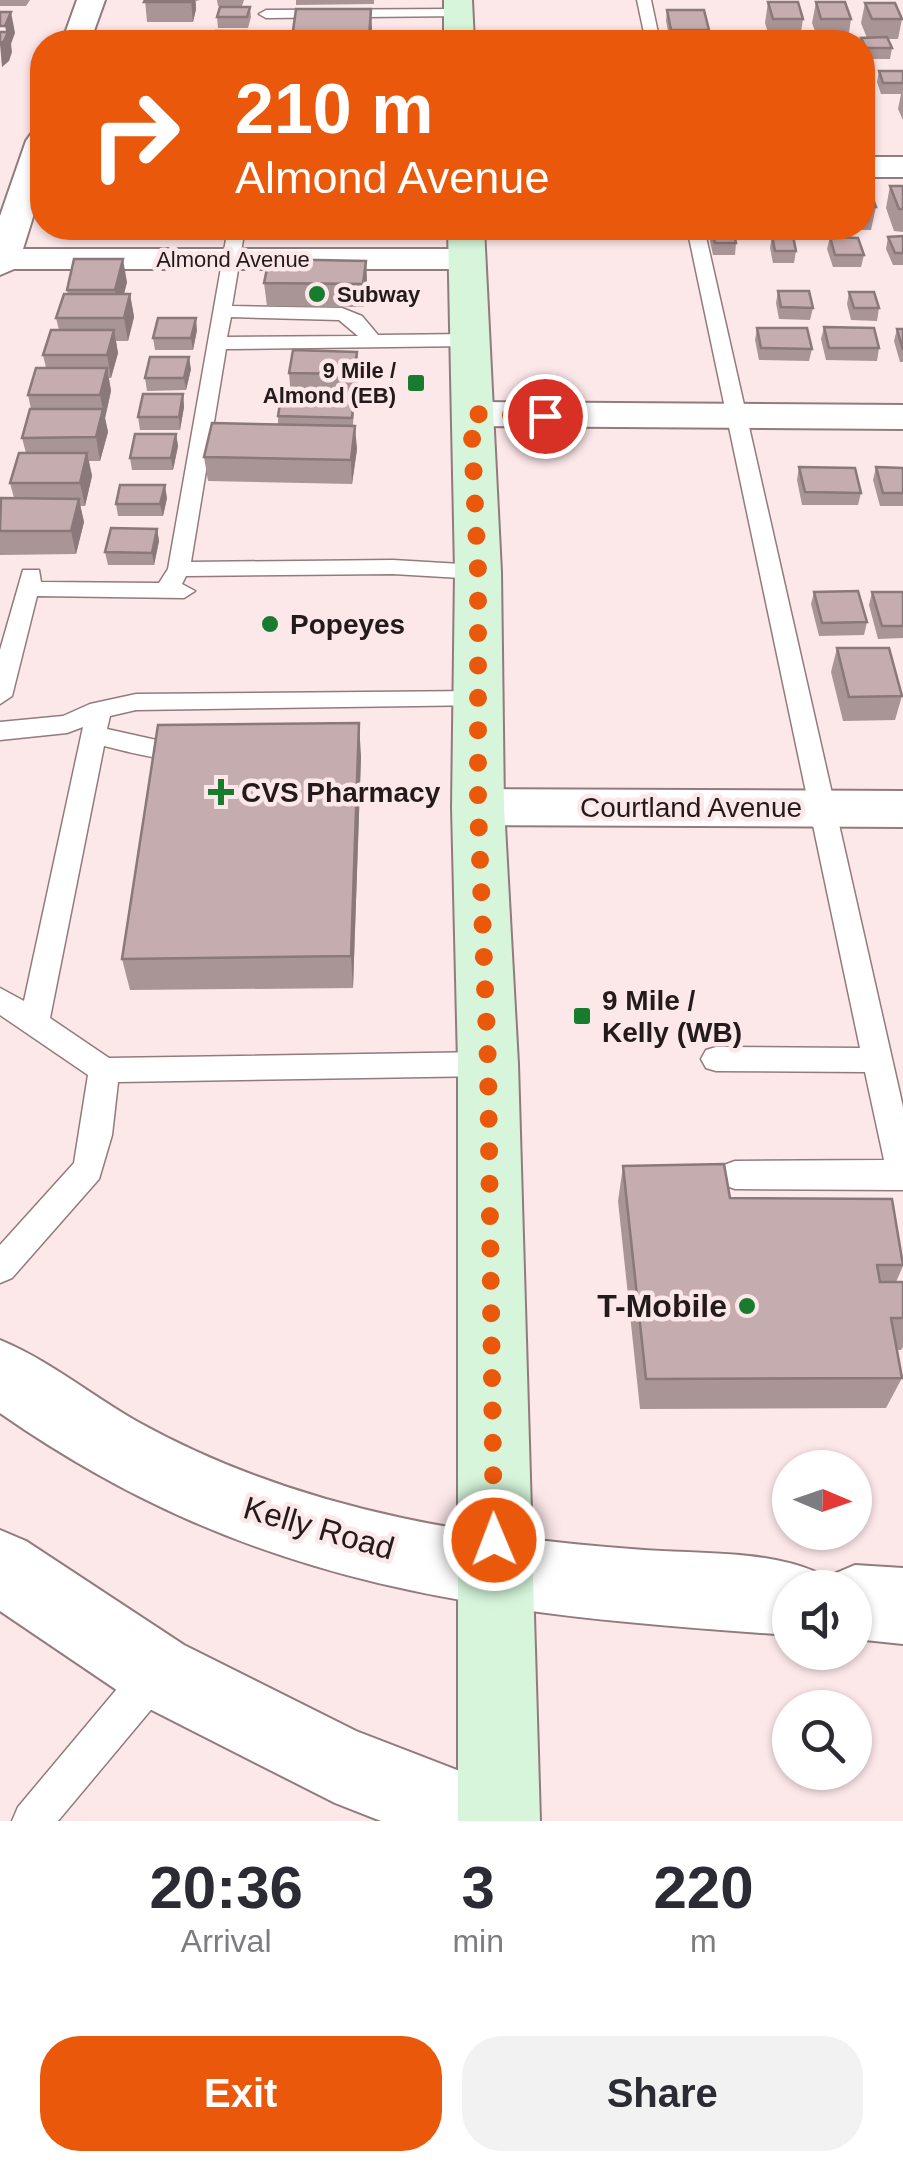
<!DOCTYPE html>
<html lang="en">
<head>
<meta charset="utf-8">
<style>
  :root { --surface:#fff; --page:#f2f2f3; --text:#2b2b33; --muted:#7c7c81; --accent:#ea580c }
  body { margin:0; font-family:Helvetica,sans-serif; background:var(--page); color:var(--text); height:100vh; display:flex; flex-direction:column; font-size:38px; white-space:nowrap }
  * { box-sizing:border-box; margin:0 }
  p { font-size:32px; color:var(--muted) }
  .icon { flex:none; width:55px; height:55px; fill:none; stroke:currentColor; stroke-width:2; stroke-linecap:round; stroke-linejoin:round }
  .map { position:relative; height:1821px; overflow:hidden }
  .sheet { display:flex; flex-direction:column; background:var(--surface); flex:1 }
  .sheet>* { flex:none }
  .guide { position:absolute; left:30px; top:30px; width:845px; height:210px; border-radius:40px; box-shadow:0 2px 8px #0004; background:#ea580c; color:#fff; overflow:hidden }
  .needle { width:65px; rotate:92deg }
  .fabs { position:absolute; left:772px; top:1450px; display:grid; gap:20px }
  .fabs a { display:grid; place-items:center; width:100px; height:100px; border-radius:50%; background:var(--surface); box-shadow:0 2px 8px #0004; font-size:50px }
  .pin { position:absolute; display:grid; place-items:center; width:85px; height:85px; color:#fff; margin:-42px; border:5px solid #fff; border-radius:50%; box-shadow:0 2px 10px #0007 }
  .me { position:absolute; width:110px; margin:-55px; rotate:359deg; stroke-linejoin:round; filter:drop-shadow(0 0 8px #0008) }
  .turn { display:flex; align-items:center; gap:35px; height:210px; padding:0 40px; font-size:45px }
  .turn .icon { width:130px; height:130px; stroke-width:2.5 }
  .turn b { display:block; font-size:70px; line-height:85px }
  .eta { display:flex; justify-content:space-evenly; align-items:center; height:170px; text-align:center }
  .eta b { font-size:60px; font-weight:600; line-height:70px }
  .action { display:flex; gap:20px; margin-top:auto; padding:20px 40px }
  .action a { flex:1; height:115px; border-radius:40px; background:var(--accent); color:#fff; font-size:40px; font-weight:600; line-height:115px; text-align:center }
  .action a+a { background:var(--page); color:var(--text) }
  .map>svg:first-child { display:block }
  .lines { fill:none; stroke-linecap:round; stroke-linejoin:round }
  .service-casing { stroke:#927b7d; stroke-width:3 }
  .minor-casing { stroke:#927b7d; stroke-width:4 }
  .tertiary-casing { stroke:#927b7d; stroke-width:4 }
  .secondary-casing { stroke:#927b7d; stroke-width:4 }
  .service { fill:#fff; fill-rule:evenodd }
  .minor { fill:#fff; fill-rule:evenodd }
  .tertiary { fill:#fff; fill-rule:evenodd }
  .secondary { fill:#d6f5da; fill-rule:evenodd }
  .wall { fill:#a99496 }
  .shaded-wall { fill:#8a787a }
  .building { fill:#c5acaf; stroke:#8a787a; stroke-width:2.5 }
  .route { stroke:#ea580c; stroke-width:18; stroke-dasharray:0 32.4 }
  .poi-dot { fill:#187c2e; stroke:#fce7e9; stroke-width:4 }
  .labels { text-anchor:middle; stroke-width:9; stroke-linejoin:round; paint-order:stroke }
  .far-street-label { font-size:22px; fill:#231a1b; stroke:#fce7e9 }
  .far-poi-label { font-size:22px; font-weight:bold; fill:#231a1b; stroke:#fce7e9; text-anchor:start }
  .poi-label { font-size:28px; font-weight:bold; fill:#231a1b; stroke:#fce7e9; text-anchor:start }
  .street-label { font-size:28px; fill:#231a1b; stroke:#fce7e9 }
  .near-poi-label { font-size:32px; font-weight:bold; fill:#231a1b; stroke:#fce7e9; text-anchor:end }
  .near-street-label { font-size:32px; fill:#231a1b; stroke:#fce7e9 }
</style>
</head>
<body>
<div class="map">
<svg width="903" height="1821" viewBox="0 0 903 1821">
  <rect width="100%" height="100%" fill="#fce7e9"/>
  <g class="lines">
    <g class="service-casing">
      <path id="service" d="M637 0H651L660 42H646Z
        M458 9 465 13 463 16 266 18 259 14 266 10Z
        M228 228H245L232 306 342 308 362 316 378 335 469 334 479 340 469 346 226 349 191 562 393 560 478 565 489 572 478 579 393 574 186 576 182 584 195 591 184 598 37 596 12 696 0 704V650L23 570H39L41 582 159 583 168 569ZM231 317 339 320 358 336 227 337Z
        M687 228H704L903 1107V1190L735 1189 724 1185 719 1175 724 1165 735 1161 884 1160 865 1072 716 1071 706 1068 701 1059 706 1050 716 1047 860 1048Z
        M478 691 490 699 487 705 136 710 110 716 107 729 161 741 190 740 203 749C186 771 128 751 104 746L50 1018 109 1058 488 1052 499 1055 503 1064 499 1073 488 1076 118 1082 112 1135 99 1179 12 1278 0 1283V1245L74 1163 88 1075 0 1015V988L24 1001 83 727 67 733 0 740V722L63 716 90 704 136 694Z
        M156 1654 170 1659 175 1673 170 1687 58 1821H12L18 1807 142 1659Z"/>
    </g>
    <g class="minor-casing">
      <path id="minor" d="M77 0H105L90 42H62Z
        M42 132V188L23 249H466L478 252 483 259 478 266 466 269H14L0 275V216L26 141 31 134Z
        M862 157H903V177H862Z
        M471 402 903 405V429L471 426 457 422 452 414 457 406Z
        M478 789 903 791V827L478 825 460 820 453 807 460 794Z"/>
    </g>
    <g class="tertiary-casing">
      <path id="tertiary" d="M0 1340C49 1360 92 1396 138 1422 221 1468 309 1498 402 1518 481 1535 563 1544 644 1550 700 1554 764 1550 816 1572L823 1588H790V1635C489 1614 255 1591 0 1413Z
        M0 1530 26 1541 184 1645 356 1731 514 1792 526 1821H381L335 1803 130 1699 0 1611Z
        M855 1565 903 1568V1644L855 1639V1588H824L829 1576Z"/>
    </g>
    <g class="secondary-casing">
      <path id="secondary" d="M444 0H472L474 42H444Z
        M448 228H484L501 572 504 807 518 1064 540 1821H458V1064L452 807 455 572Z"/>
    </g>
    <use href="#service" class="service"/>
    <use href="#minor" class="minor"/>
    <use href="#tertiary" class="tertiary"/>
    <use href="#secondary" class="secondary"/>
  </g>
  <path class="wall" d="M0 0H30L26 6H0Z
    M145 0H200L196 1V9L193 22H147Z
    M217 0H244L242 6H218Z
    M296 0H374V4L296 5Z
    M768 2 803 19 800 39H770L765 23Z
    M816 2 851 19 848 39H818L812 23Z
    M865 3 902 19 898 39H888L892 48 890 59H864L862 42H860L861 38H867L861 23Z
    M250 7 251 17 248 28H218L217 17Z
    M667 10 709 30 707 41H670L666 21Z
    M372 29 371 42H292V38Z
    M879 71H903V120L898 109 901 94H881L877 82Z
    M862 185 876 207 871 230H836L835 228H862Z
    M890 186H903V232L894 231 886 208Z
    M78 228H153L152 234H80Z
    M183 228H215V231H184Z
    M712 229 736 243 735 255H713L710 241Z
    M772 236 796 251 794 263H773L770 248Z
    M903 236V265H893L886 249 888 237Z
    M830 237 864 255 861 267H833L827 249Z
    M366 261 367 283 364 307 267 306 264 283Z
    M127 282 124 294H130L134 317 128 341H116L118 353 111 378H109L111 391 105 418 108 432 100 461H89L92 476 85 506H80L84 522 76 554 0 555V503L14 498 10 483 26 453 22 438 31 409 28 395 46 368 43 355 59 330 56 318 68 294 67 290Z
    M778 291 813 308 810 320 779 319 776 303Z
    M849 292 879 308 877 321 851 320 847 304Z
    M824 327 879 348 877 361 826 360 821 339Z
    M757 328 812 349 809 361 759 360 755 340Z
    M897 329H903V362H900L894 341Z
    M197 330 193 350H155L153 338Z
    M191 369 186 390 147 391 145 378Z
    M289 373 359 375 356 397 291 396Z
    M183 394 184 407 180 430H140L138 417Z
    M354 399 353 426 357 449 352 484 208 481 204 457 278 424V416Z
    M176 434 178 446 173 470H132L130 458Z
    M799 467 861 493 858 505H802L797 480Z
    M876 467 903 468V506H880L873 480Z
    M167 498 163 516H118L116 504Z
    M157 529 159 541 154 565H108L105 552Z
    M814 592 867 622 864 635 819 636 811 604Z
    M872 592H903V638L878 639 869 605Z
    M837 648 902 696 895 720 843 721 831 672Z
    M361 756 353 988 130 990 122 959Z
    M623 1166 903 1262V1266L896 1282H903V1347L901 1350H897L902 1378 886 1408 640 1409 618 1201Z"/>
  <path class="shaded-wall" d="M191 0H195L196 9 193 22Z
    M371 9 372 29 371 42H369Z
    M11 12 15 33 11 44 12 52 9 61 2 67 0 44 7 35 5 26Z
    M123 259 127 282 119 313 115 290Z
    M366 261 367 283 364 307 363 284Z
    M130 294 134 317 128 341 124 318Z
    M196 318 197 330 193 350 191 338Z
    M114 330 118 353 111 378 107 355Z
    M357 352 359 375 356 397 354 374Z
    M189 357 191 369 186 390 184 378Z
    M107 368 111 391 105 418 108 432 100 461 96 437 103 410 100 395Z
    M183 394 184 407 180 430 179 417Z
    M355 426 357 449 352 484 351 460Z
    M176 434 178 446 173 470 171 458Z
    M87 453 92 476 85 506 80 483Z
    M165 485 167 498 163 516 160 504Z
    M79 499 84 522 76 554 71 531Z
    M157 529 159 541 154 565 152 553Z
    M359 723 361 756 353 988 351 956Z"/>
  <path class="building" d="M145 0H191L190 2H144Z
    M768 2H798L803 19H773Z
    M816 2H845L851 19H821Z
    M865 3H895L902 19H872Z
    M220 7H250L247 17H217Z
    M296 9H371L369 38H292Z
    M667 10H704L709 30H671Z
    M0 12H11L5 26H0Z
    M216 31H246L243 42H213Z
    M0 32H8L4 41 0 44Z
    M887 37 892 48H866L861 38Z
    M766 40H785L786 42H766Z
    M813 41H839L840 42H813Z
    M879 71H903V83H883Z
    M862 185H868L876 207H862Z
    M890 186H903V209H899Z
    M712 229H733L736 243H715Z
    M772 236H793L796 251H775Z
    M903 236V253H895L888 237Z
    M830 237 858 238 864 255H835Z
    M74 259H123L115 290H67Z
    M269 259 366 261 363 284 264 283Z
    M778 291H809L813 308 781 307Z
    M849 292H874L879 308H854Z
    M64 294H130L124 318H56Z
    M158 318H196L191 338H153Z
    M824 327 874 328 879 348H829Z
    M757 328H807L812 349 761 348Z
    M897 329H903V350Z
    M51 330H114L107 355H43Z
    M293 350 357 352 354 374 289 373Z
    M150 357H189L184 378H145Z
    M36 368H107L100 395H28Z
    M143 394H183L179 417H138Z
    M281 398 354 399 352 418 278 416Z
    M30 409H103L96 437 22 438Z
    M212 423 355 426 351 460 204 457Z
    M135 434H176L171 458H130Z
    M19 453H87L80 483H10Z
    M799 467 855 468 861 493 805 492Z
    M876 467 903 468V493H883Z
    M120 485H165L160 504H116Z
    M1 498 79 499 71 531H0Z
    M111 528 157 529 152 553 105 552Z
    M858 591 867 622 822 623 814 592Z
    M872 592H903V626H882Z
    M837 648H889L902 696 849 697Z
    M359 723 351 956 122 959 158 725Z
    M724 1164 730 1198 892 1199 903 1265H877L880 1282H903V1318H891L902 1378 646 1379 623 1166Z"/>
  <g class="lines">
    <path class="route" d="M494 1540 488 1064 478 808V572L471 414 545 416"/>
  </g>
  <g class="poi-dot">
    <circle cx="317" cy="294" r="10"/>
    <rect x="406" y="373" width="20" height="20" rx="5"/>
    <circle cx="270" cy="624" r="10"/>
    <path d="M216 777h10v10h10v10h-10v10h-10v-10h-10v-10h10z"/>
    <rect x="572" y="1006" width="20" height="20" rx="5"/>
    <circle cx="747" cy="1306" r="10"/>
  </g>
  <g class="labels">
    <g class="far-street-label">
      <text x="233" y="267">Almond Avenue</text>
    </g>
    <g class="far-poi-label">
      <text x="337" y="302">Subway</text>
      <text x="396" y="378" text-anchor="end">9 Mile /<tspan x="396" dy="25">Almond (EB)</tspan></text>
    </g>
    <g class="poi-label">
      <text x="290" y="634">Popeyes</text>
      <text x="241" y="802">CVS Pharmacy</text>
      <text x="602" y="1010">9 Mile /<tspan x="602" dy="32">Kelly (WB)</tspan></text>
    </g>
    <g class="street-label">
      <text x="691" y="817">Courtland Avenue</text>
    </g>
    <g class="near-poi-label">
      <text x="727" y="1317">T-Mobile</text>
    </g>
    <g class="near-street-label">
      <text transform="translate(319 1528) rotate(16)" y="11">Kelly Road</text>
    </g>
  </g>
</svg>
<div class="fabs">
<a><svg class="needle" viewBox="-14 -14 28 28"><path d="M0-13l5 13h-10z" fill="#e53935"/><path d="M0 13l5-13h-10z" fill="#7c7c81"/></svg></a>
<a><svg class="icon" aria-label="sound" viewBox="0 0 24 24"><path d="M4 9h4l5-4v14l-5-4H4zM17 9q2 3 0 6"/></svg></a>
<a><svg class="icon" aria-label="search" viewBox="0 0 24 24"><circle cx="10" cy="10" r="6"/><path d="M15 15l6 6"/></svg></a>
</div>
<div class="pin" style="left:545px;top:416px;background:#d93025"><svg class="icon" aria-label="arrive" viewBox="0 0 24 24"><path d="M6 21V4h12l-3 4 3 4H6"/></svg></div>
<svg class="me" style="left:494px;top:1540px" viewBox="-20 -20 40 40"><circle r="17" fill="#ea580c" stroke="#fff" stroke-width="3"/><path d="M0-11L8 9 0 5-8 9z" fill="#fff"/></svg>
<div class="guide">
<div class="turn"><svg class="icon" aria-label="right" viewBox="0 0 24 24"><path d="M7 20v-9h11M14 6l5 5-5 5"/></svg><div><b>210 m</b>Almond Avenue</div></div>
</div>
</div>
<section class="sheet">
<div class="eta">
<div><b>20:36</b><p>Arrival</p></div>
<div><b>3</b><p>min</p></div>
<div><b>220</b><p>m</p></div>
</div>
<div class="action"><a>Exit</a><a>Share</a></div>
</section>
</body>
</html>
